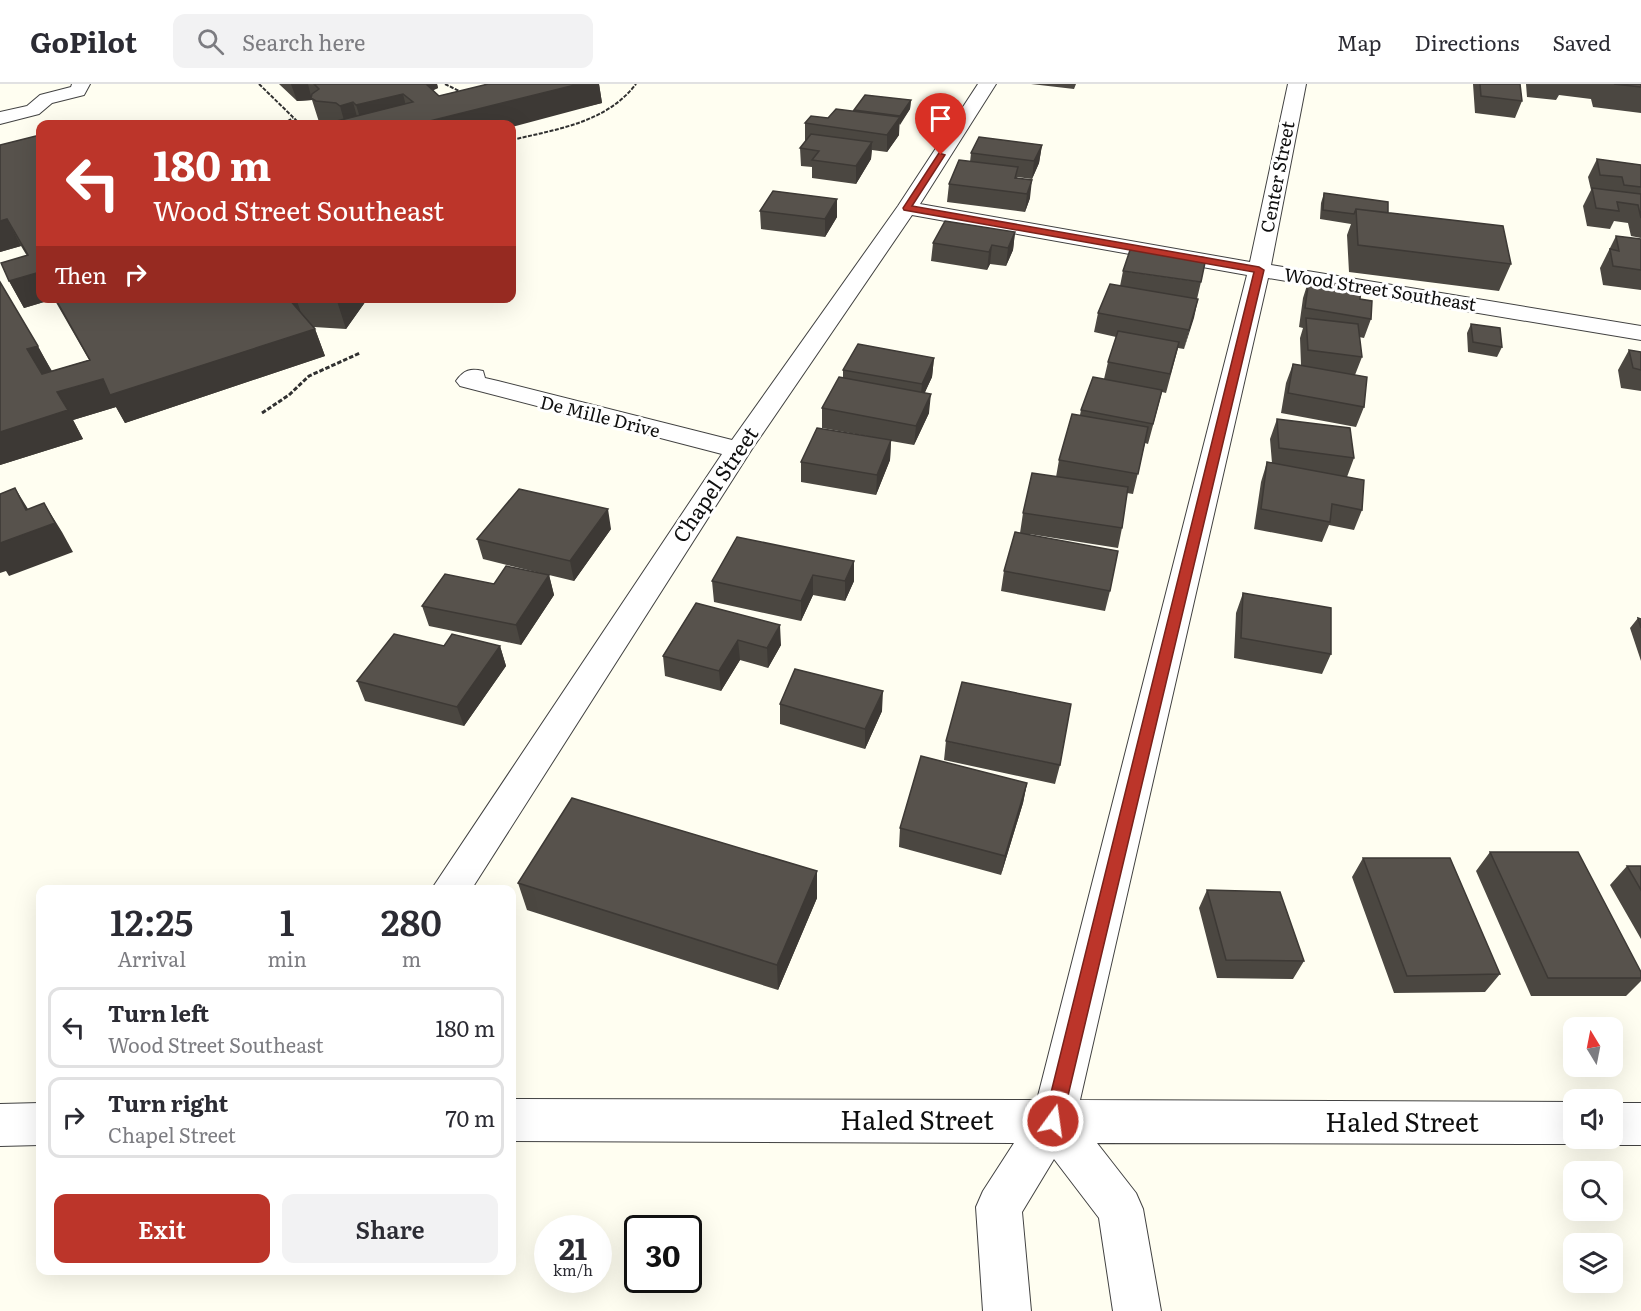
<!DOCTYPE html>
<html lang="en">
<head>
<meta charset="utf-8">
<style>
  :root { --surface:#fff; --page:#f2f2f3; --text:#2b2b33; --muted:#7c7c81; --line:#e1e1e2; --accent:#bc352a }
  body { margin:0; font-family:Literata,serif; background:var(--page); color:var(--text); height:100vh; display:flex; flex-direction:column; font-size:22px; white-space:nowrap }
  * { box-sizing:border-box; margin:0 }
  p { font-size:20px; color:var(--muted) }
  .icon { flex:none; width:33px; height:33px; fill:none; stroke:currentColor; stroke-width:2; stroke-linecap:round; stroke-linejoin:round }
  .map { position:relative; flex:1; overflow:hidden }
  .side { position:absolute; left:36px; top:801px; width:480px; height:390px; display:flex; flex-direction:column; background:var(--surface); border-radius:12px; box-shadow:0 6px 24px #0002 }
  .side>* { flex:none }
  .hud { position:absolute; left:36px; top:36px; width:480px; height:183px; border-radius:12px; box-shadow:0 6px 24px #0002; background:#bc352a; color:#fff; overflow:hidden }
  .needle { width:39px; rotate:350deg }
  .fabs { position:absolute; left:1563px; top:933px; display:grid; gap:12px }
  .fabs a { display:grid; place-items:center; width:60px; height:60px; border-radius:12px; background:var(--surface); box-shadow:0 6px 24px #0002; font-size:30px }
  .speed { position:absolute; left:534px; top:1131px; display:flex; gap:12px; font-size:30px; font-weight:700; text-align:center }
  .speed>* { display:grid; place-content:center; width:78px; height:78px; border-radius:50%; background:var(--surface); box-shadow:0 6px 24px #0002; line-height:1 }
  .speed small { font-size:15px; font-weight:400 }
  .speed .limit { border:3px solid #111; border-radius:9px; background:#fff; color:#111 }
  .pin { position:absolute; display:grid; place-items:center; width:51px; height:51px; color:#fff; margin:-62px -26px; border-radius:50% 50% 50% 0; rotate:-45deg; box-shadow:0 0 6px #0007 }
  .pin .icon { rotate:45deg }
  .me { position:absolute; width:66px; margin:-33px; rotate:14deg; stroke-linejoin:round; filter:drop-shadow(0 0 4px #0008) }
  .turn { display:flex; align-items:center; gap:21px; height:126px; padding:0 18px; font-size:27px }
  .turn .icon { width:78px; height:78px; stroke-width:2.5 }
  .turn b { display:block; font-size:42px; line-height:51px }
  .then { display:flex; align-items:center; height:57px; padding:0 18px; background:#0003; gap:12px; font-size:22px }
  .eta { display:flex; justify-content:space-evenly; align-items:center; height:102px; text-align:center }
  .eta b { font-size:36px; font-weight:600; line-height:42px }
  .primary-button { display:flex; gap:12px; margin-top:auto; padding:12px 18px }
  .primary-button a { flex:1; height:69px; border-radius:12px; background:var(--accent); color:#fff; font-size:24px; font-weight:600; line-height:69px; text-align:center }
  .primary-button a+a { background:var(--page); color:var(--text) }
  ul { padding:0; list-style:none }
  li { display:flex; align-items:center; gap:18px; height:81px; margin:0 12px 9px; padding:0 6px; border:3px solid var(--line); border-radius:12px }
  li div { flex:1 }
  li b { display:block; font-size:22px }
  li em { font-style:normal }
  header { display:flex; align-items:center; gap:36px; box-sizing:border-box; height:84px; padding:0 30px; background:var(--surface); border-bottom:2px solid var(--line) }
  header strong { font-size:28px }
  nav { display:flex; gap:33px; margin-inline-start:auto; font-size:21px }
  .search { width:420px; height:54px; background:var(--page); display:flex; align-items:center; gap:15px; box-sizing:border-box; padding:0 21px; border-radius:12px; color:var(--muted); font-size:22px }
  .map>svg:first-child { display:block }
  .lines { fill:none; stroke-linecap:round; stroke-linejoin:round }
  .minor-casing { stroke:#424242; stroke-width:2 }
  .path-far1 { stroke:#313131; stroke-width:2; stroke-dasharray:4 1.5; stroke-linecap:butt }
  .path { stroke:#313131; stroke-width:3; stroke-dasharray:4.5 2; stroke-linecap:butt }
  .minor { fill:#fff; fill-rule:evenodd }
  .wall { fill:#4b4741 }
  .shaded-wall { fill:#3d3935 }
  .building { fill:#57524c; stroke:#3d3935; stroke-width:1.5 }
  .route { fill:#bc352a; stroke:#7a221b; stroke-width:1.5 }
  .labels { text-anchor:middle; stroke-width:6; stroke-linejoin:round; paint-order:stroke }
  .far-street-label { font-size:18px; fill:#0f0f0f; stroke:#fff }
  .street-label { font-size:21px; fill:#0f0f0f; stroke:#fff }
  .near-street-label { font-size:26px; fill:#0f0f0f; stroke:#fff }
</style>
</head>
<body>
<header>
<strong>GoPilot</strong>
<div class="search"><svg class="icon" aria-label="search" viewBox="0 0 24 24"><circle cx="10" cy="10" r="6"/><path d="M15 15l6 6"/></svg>Search here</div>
<nav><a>Map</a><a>Directions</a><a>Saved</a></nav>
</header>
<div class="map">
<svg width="1641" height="1227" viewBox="0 0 1641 1227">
  <rect width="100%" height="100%" fill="#fffef1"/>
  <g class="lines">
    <g class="minor-casing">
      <path id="minor" d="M72 0H90L84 11 52 19 39 30 0 40V28L27 22 40 11 71 3Z
        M978 0H996L920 120 1250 178 1288 0H1306L1271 181 1641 242V256L1268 194 1080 1016 1574 1018V1054H1589L1574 1060 1097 1059 1136 1109 1143 1125 1161 1227H1113L1099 1134 1054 1075 1022 1128 1031 1227H983L976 1123 983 1107 1014 1059 512 1057V1015L1037 1016 1247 191 912 131 752 365 471 806H431L722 370 460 302 456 297C464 286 470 284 483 287L485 294 498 297 732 356 898 122Z
        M40 1019V1061L0 1062V1020Z
        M1612 1019H1641V1061H1612L1597 1055 1612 1054Z"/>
    </g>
    <path class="path-far1" d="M259 0 300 40
      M445 0 463 9
      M283 40 293 34
      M512 56C557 45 606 39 636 0"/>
    <path class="path" d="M262 329 289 311 309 292 360 269"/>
    <use href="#minor" class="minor"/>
  </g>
  <path class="wall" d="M279 0H437L438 4 433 6 439 12 488 0H599L602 19 512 40H322L319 38 312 16 297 17Z
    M1031 0H1076L1074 5Z
    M1473 0H1520L1522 17 1515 34 1475 29Z
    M1526 0H1641V29L1593 23 1591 15 1559 11 1556 16 1527 13Z
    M911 16 910 25 899 41V51L887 68 872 66 871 75 856 100 812 94V83L801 82 800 64 806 57H805V39L828 34 854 27V26Z
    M0 61 40 214H368L346 245 314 243 315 245 325 272 125 339 116 323 73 336 83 355 0 381V198L52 287 89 276 54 215 24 224 9 197 27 172 21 162 0 168Z
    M1042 61 1039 79 1032 95 1017 93 1030 114 1025 128 947 118 949 100 970 78 971 69Z
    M1597 75 1641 81V154L1631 152 1628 139 1614 137 1610 145 1587 142 1583 122 1591 106 1588 93Z
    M1324 109 1388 129 1511 180 1499 207 1349 188 1347 151 1351 140 1320 135 1321 119Z
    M760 127 837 133 825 153 761 145Z
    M1015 148 1013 166 1006 182 990 180 987 186 931 177 933 159Z
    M1616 152 1641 155V206L1603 201 1600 184Z
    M1123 187 1201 198 1197 215H1198L1184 265 1178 264 1166 309 1162 308 1148 360 1145 359 1133 410 1127 409 1122 444 1118 464 1029 450 1110 507 1105 527 1001 507 1004 487 1020 449 1023 429 1056 393 1059 376 1080 331 1081 326 1104 295 1108 278 1116 253 1094 248 1098 229 1120 202Z
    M1309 195 1360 215 1371 235 1364 254 1359 253 1362 273 1355 291 1364 323 1356 343 1281 329 1286 299 1293 280 1301 281 1300 254 1303 244 1299 243 1303 214Z
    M1471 240 1502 263 1497 273 1468 268 1467 249Z
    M1629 266 1641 268V307L1621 304 1618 286Z
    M934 274 932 293 925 308 929 329 914 361 891 357 890 376 876 411 801 398V378L872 353 822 344V324L843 294V286Z
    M1277 335 1354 374 1347 393 1362 426 1354 446 1329 441 1322 458 1254 445 1261 398 1267 378 1272 379 1270 355Z
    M611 445 574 497 549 491 554 511 521 561 429 542 422 522 494 500 540 489 483 475 477 455Z
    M737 453 854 497 845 517 813 511 801 537 714 518 712 497Z
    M1243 509 1331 570 1322 590 1234 574 1236 529Z
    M696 519 781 561 768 584 740 576 721 607 665 592 663 572Z
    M1638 534 1641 535V577L1630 544Z
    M444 562H500L506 582 464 642 365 617 357 597Z
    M780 620 882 627 865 665 780 640Z
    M946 657 1060 681 1055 700 944 676Z
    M1027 699 1023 719 1001 791 899 763 900 744Z
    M1490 768 1641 888V897L1626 912H1531L1476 787Z
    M1363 774 1500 890 1485 908 1394 909 1352 793Z
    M1627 782H1641V855L1610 801Z
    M817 787V814L778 906 527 826 518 799Z
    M1207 806 1304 877 1293 895 1217 894 1199 824Z"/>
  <path class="shaded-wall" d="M291 0H308L312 16 297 17Z
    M409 0H437L438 4 413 16Z
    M579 0H599L602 19 512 43V40H422V39Z
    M403 10 409 34 362 40 356 21Z
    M911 16 910 25 900 41V32Z
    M353 18 359 40H345L340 22Z
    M900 33 899 51 887 68V51Z
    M872 58 871 75 856 100V82Z
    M1042 61 1039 79 1032 95 1034 77Z
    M1032 96 1030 114 1025 128 1027 110Z
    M837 115V133L825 153V135Z
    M7 135 21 162 0 168V137Z
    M1015 148 1013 166 1006 182 1008 164Z
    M992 161 990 180 987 186 989 168Z
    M40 188V214H54V215L24 224 9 197Z
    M288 214H296L304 238Z
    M339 214H368L346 245 337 217Z
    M1198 215 1194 234 1184 265 1189 246Z
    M315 245 325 272 125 339 116 323 73 336 83 355 0 381V348L57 308 103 295Z
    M38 262 53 290 42 293 27 265Z
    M934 274 932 293 920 319 922 300Z
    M931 310 929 329 914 361 916 342Z
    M891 356 890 376 876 411 877 391Z
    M15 404 33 433 44 419 62 448 73 468 9 492 6 487 0 489V459L26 426Z
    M608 425 611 445 574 497 570 477Z
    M854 477V497L845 517V497Z
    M549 491 554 511 521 561 516 541Z
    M813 491V511L801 537V517Z
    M780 541 781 561 768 584 767 564Z
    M738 556 740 576 721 607 719 587Z
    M500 562 506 582 464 642 457 623Z
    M883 607 882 627 865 665V645Z
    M1027 699 1023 719 1001 791 1005 772Z
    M817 787V814L778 906 777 881Z"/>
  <path class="building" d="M314 0H426L439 12 488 0H579L422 39 423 40H335L333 38 413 18 403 10 356 21 353 18 340 22 336 19 316 17 311 14 312 10 319 5Z
    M1480 0H1520L1522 17 1481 12Z
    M1614 0H1641V3Z
    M865 11 911 16 900 32 854 26Z
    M836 25 900 33 887 51 805 39 811 32 828 34Z
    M811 50 872 58 856 82 812 76 819 67 800 64Z
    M40 51V189V188L9 197 1 179 28 171 7 135 0 137V61Z
    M979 53 1042 61 1034 77 971 69Z
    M1597 75 1641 81V103L1624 101 1622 93 1600 91Z
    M959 76 1018 83 1015 94 1032 96 1027 110 949 100Z
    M1592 104 1641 110V134L1638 121 1617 118 1619 127 1596 124Z
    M773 107 837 115 825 135 760 127Z
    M1324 109 1388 118V129L1356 125 1354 130 1323 126Z
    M1356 125 1503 142 1511 180 1358 161Z
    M945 137 1015 148 1008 164 992 161 989 168 933 159Z
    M1616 152 1641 155V186L1613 182 1610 165 1619 167Z
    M1131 163 1206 174 1201 198 1123 187Z
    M1309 195 1361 204 1360 215 1372 217 1371 235 1305 224Z
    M0 198 38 262 27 265 42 290 90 276 55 214H288L315 245 110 311 103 295 57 308 68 326 0 348Z
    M1110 200 1198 215 1189 246 1098 229Z
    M298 214H339L337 217Z
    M1306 234 1358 240 1362 273 1308 266Z
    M1471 240 1500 244 1502 263 1473 258Z
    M1118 247 1179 258 1170 290 1108 278Z
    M858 260 934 274 922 300 843 286Z
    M1629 266 1641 268V286L1633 284Z
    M1293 280 1367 293 1364 323 1288 309Z
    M839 293 931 310 916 342 822 324Z
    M1093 293 1162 306 1153 340 1081 326Z
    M1072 330 1148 343 1138 390 1059 376Z
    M1277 335 1350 344 1354 374 1279 364Z
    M817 344 891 356 877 391 801 378Z
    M1267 378 1364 396 1362 426 1332 420 1330 438 1261 425Z
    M1032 389 1128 403 1122 444 1023 429Z
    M15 404 26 426 44 419 55 439 0 459V410Z
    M519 405 608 425 570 477 477 455Z
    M1015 448 1118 467 1110 507 1004 487Z
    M737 453 854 477 845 497 813 491 801 517 712 497Z
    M506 482 549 491 516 541 422 522 445 490 494 500Z
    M1243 509 1331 524V570L1241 554Z
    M696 519 780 541 767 564 738 556 719 587 663 572Z
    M1638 534 1641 535V544Z
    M394 550 444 562 452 550 500 562 457 623 357 597Z
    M795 585 883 607 865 645 780 620Z
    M962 598 1071 620 1060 681 946 657Z
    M921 672 1027 699 1005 772 900 744Z
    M572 714 817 787 777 881 518 799Z
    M1490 768H1578L1641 888V894H1548Z
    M1363 774H1450L1500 890 1407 892Z
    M1627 782H1641V806Z
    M1207 806 1280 808 1304 877 1226 876Z"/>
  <path class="route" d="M939 69 945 71 912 122 1259 183 1264 186 1062 1037 1060 1043 1053 1046 1047 1043 1044 1037 1254 188 904 126 903 124Z"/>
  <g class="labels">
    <g class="far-street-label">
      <text transform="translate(1278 93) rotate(-79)" y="6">Center Street</text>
      <text transform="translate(1380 206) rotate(9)" y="6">Wood Street Southeast</text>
      <text transform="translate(600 333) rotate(14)" y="6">De Mille Drive</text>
    </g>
    <g class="street-label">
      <text transform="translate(716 401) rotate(-56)" y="7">Chapel Street</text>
    </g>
    <g class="near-street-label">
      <text x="917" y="1046">Haled Street</text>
      <text x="1402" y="1048">Haled Street</text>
    </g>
  </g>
</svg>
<div class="fabs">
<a><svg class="needle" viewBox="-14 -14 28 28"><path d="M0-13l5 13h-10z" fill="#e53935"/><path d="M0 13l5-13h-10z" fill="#7c7c81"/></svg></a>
<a><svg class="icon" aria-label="sound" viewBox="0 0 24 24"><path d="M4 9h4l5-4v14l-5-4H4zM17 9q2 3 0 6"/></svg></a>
<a><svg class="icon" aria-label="search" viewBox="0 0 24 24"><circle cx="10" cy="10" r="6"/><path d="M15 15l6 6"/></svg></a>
<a><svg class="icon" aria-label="layers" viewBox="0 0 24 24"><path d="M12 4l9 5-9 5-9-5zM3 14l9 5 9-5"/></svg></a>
</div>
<div class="speed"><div>21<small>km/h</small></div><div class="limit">30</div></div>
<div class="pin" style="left:941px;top:71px;background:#d93025"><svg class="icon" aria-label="arrive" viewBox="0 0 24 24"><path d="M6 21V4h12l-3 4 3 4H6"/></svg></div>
<svg class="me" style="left:1053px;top:1037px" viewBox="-20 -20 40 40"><circle r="17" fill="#bc352a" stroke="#fff" stroke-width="3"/><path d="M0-11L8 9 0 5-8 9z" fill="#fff"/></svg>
<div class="hud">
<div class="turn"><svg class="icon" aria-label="left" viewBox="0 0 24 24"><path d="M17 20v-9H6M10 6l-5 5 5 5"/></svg><div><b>180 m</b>Wood Street Southeast</div></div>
<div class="then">Then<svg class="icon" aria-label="right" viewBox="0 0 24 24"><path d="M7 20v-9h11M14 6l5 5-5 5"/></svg></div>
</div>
<section class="side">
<div class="eta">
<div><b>12:25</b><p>Arrival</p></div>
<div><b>1</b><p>min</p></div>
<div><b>280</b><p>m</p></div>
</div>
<ul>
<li><svg class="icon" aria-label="left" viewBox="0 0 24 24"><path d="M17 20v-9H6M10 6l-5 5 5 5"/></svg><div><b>Turn left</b><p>Wood Street Southeast</p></div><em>180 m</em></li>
<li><svg class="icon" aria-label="right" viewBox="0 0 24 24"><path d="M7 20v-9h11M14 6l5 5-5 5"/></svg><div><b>Turn right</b><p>Chapel Street</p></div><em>70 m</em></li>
</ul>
<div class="primary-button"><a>Exit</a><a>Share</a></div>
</section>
</div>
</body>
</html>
